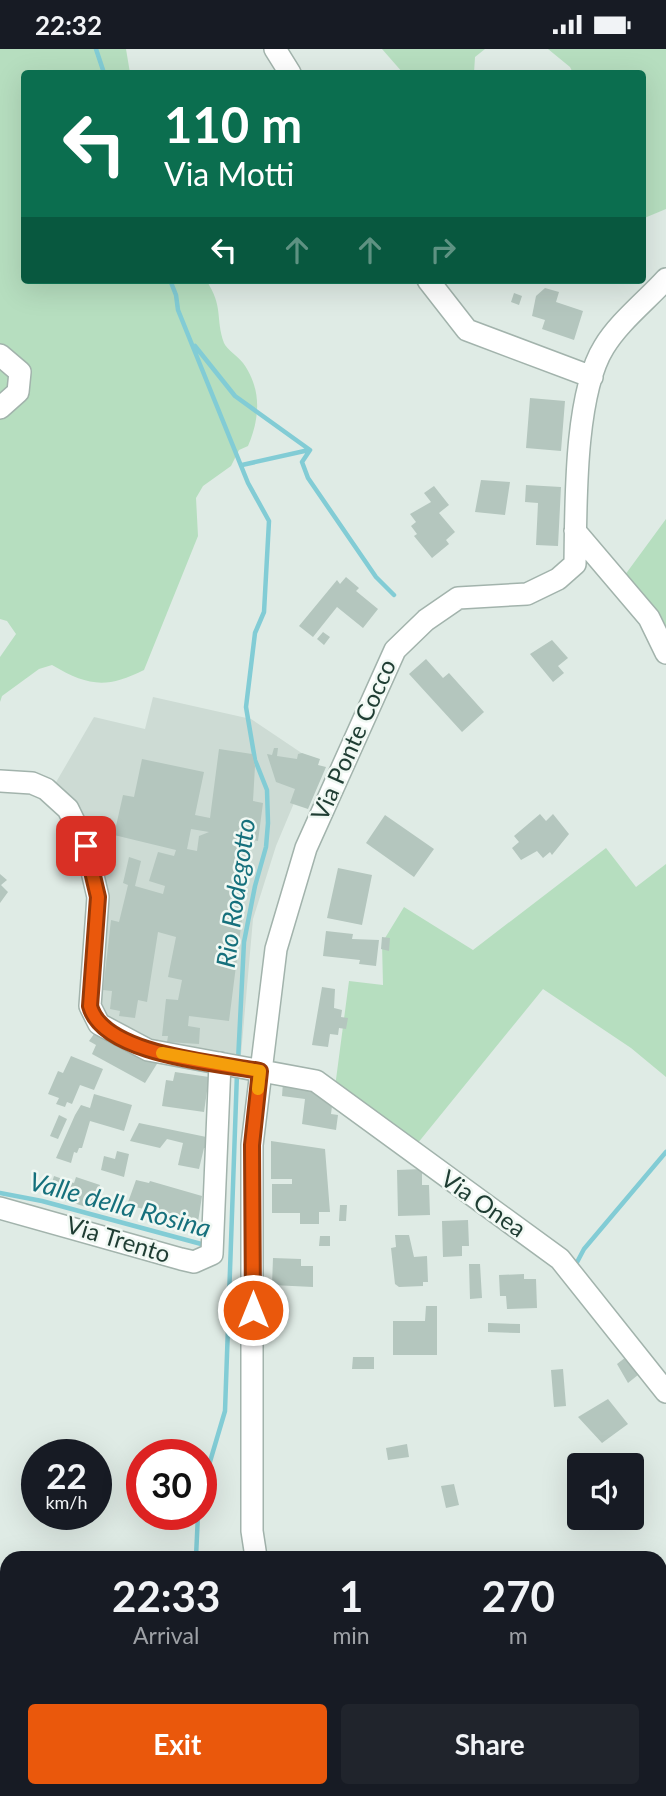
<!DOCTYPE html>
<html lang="en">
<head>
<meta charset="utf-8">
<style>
  :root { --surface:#171b24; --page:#20242c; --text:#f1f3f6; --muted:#9ea1a6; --accent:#ea580c }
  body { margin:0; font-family:Lato,sans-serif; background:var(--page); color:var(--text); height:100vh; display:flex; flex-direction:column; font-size:26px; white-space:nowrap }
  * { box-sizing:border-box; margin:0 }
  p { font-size:23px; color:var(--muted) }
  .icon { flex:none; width:38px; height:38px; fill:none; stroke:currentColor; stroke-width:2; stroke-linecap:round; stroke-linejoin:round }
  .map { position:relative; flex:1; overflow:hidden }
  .side { position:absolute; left:0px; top:1502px; width:667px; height:247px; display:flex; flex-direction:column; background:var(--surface); border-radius:21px 21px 0 0; box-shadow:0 7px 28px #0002 }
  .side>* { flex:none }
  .guide { position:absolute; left:21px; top:21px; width:625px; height:214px; border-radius:7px; box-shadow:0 7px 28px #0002; background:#0b6e4f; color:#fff; overflow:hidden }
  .fabs { position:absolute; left:567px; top:1404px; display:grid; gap:14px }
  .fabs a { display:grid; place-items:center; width:77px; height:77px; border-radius:7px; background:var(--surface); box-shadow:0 7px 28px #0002; font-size:35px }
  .speed { position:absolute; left:21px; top:1390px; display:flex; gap:14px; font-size:35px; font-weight:700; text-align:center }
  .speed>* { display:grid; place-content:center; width:91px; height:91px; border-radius:50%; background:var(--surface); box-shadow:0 7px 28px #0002; line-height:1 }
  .speed small { font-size:18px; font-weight:400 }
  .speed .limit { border:10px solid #d22; background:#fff; color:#111 }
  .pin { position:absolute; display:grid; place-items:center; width:60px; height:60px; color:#fff; margin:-30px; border-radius:14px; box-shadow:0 4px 10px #0006 }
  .me { position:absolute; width:77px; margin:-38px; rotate:0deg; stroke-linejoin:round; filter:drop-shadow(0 0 5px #0008) }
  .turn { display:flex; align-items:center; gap:24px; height:147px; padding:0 28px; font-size:32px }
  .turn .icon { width:91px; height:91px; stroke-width:2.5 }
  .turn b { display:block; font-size:49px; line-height:60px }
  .lanes { display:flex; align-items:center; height:66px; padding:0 28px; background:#0003; justify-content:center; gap:35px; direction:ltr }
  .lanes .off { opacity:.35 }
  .eta { display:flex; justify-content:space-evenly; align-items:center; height:119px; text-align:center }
  .eta b { font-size:42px; font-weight:700; line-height:49px }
  .button { display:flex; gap:14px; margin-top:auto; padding:14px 28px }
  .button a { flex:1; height:80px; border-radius:7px; background:var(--accent); color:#fff; font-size:28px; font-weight:700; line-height:80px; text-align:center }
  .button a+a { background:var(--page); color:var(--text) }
  .status { display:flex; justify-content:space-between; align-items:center; height:49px; padding:0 35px; background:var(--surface); direction:ltr }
  .status svg { height:19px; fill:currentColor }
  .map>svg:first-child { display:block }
  .built { fill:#cddbd4 }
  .green { fill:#b6debf }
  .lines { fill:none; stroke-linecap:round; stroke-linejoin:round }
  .stream { stroke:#82ccd5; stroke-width:4.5 }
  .building { fill:#b4c6be; fill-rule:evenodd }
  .minor-casing { stroke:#a2b3ac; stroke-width:24 }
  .minor { stroke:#fff; stroke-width:21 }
  .route-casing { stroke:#983908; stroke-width:18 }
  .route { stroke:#ea580c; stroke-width:12 }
  .slow { stroke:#f59e0b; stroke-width:12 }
  .labels { text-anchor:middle; stroke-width:5; stroke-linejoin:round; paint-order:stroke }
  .street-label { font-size:24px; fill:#1f3d33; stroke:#f0f8f3 }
  .water-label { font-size:26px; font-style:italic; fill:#15707c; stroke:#f0f8f3 }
</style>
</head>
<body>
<div class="status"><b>22:32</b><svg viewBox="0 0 49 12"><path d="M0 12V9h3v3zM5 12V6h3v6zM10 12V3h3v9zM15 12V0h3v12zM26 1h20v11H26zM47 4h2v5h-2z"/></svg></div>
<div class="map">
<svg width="666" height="1747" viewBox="0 0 666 1747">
  <rect width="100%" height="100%" fill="#dfebe5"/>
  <path class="built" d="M153 648 251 670 312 711 276 797 253 870 240 1017 99 978 98 899 70 749 55 735 94 668 145 680Z"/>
  <path class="green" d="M0 0H126L130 24H24V231H206C224 258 215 269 224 294 227 301 238 307 243 314 262 340 260 369 248 397L239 401 231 417 203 437 196 449 198 487 144 621C106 640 88 637 52 616L39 620 2 647 0 653V608L16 585 7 572 0 570Z
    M382 0H485L475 8 474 24H403Z
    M548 0H666V160L642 170V24H573L570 18Z
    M666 470V615L664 604 622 530Z
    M606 799 636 838 666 815V1028L631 999 543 940 413 1100 335 1038 349 932 383 936 382 894 404 858 473 901Z"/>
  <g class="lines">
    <path class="stream" d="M96 0 104 24
      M170 231 176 246 178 261 248 434 269 472 264 563 255 584 246 658 255 711 267 741 268 774 266 798 255 837 244 893 238 1012
      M195 297 235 347 310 401
      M310 401 302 413 308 429 376 528 394 546
      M242 416 309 401
      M0 1144 42 1152 205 1196
      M575 1217 584 1200 666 1103
      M201 1443 225 1362 237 1024
      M196 1508 198 1465
      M142 1741 144 1747"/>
  </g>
  <path class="building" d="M545 239 559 243 556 253 583 262 574 291 542 280 545 271 532 267 536 247Z
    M514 244 522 247 519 256 511 253Z
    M530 349 565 352 561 402 526 399Z
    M481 431 510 433 505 466 475 463Z
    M526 436 561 438 558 497 536 496 538 454 525 453Z
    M434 437 449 456 439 464 455 483 446 491 449 495 432 509 414 487 417 485 411 477 416 473 410 465 431 453 424 444Z
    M346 528 359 539 356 542 378 560 363 579 337 558 313 588 299 577 337 531 340 535Z
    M323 583 330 588 324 596 317 590Z
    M552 591 568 609 558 617 564 624 553 633 530 605Z
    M426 610 443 629 449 624 484 663 462 683 409 625Z
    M274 699H278L277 707 297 710 298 705 302 704 320 710 318 716 326 718 308 760 290 754 295 740 276 733 267 705 272 706Z
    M219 700 252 705 255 717 253 752 263 754 258 792 252 791 229 972 189 967 188 977 200 979 199 995 167 993 168 987H162L166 950 178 951 182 931 168 928 176 888 158 883 147 953 138 951 135 969 119 967 120 962 110 960 112 942 103 941 111 871 119 873 128 836 123 834 129 808 141 812 135 837 163 845 165 837 149 832 158 803 174 807 176 801 114 786 123 746 134 748 142 710 204 723 195 766 210 769ZM191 780 209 783 199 787 197 802 187 800Z
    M540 765 546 772 553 765 569 785 552 806 550 803 543 809 537 802 521 811 512 799 519 793 514 787Z
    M385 766 434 800 414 828 366 794Z
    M338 819 372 826 362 876 327 869Z
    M0 825 7 831 1 836 8 843 0 854Z
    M326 882 353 885 352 890 379 891 376 917 359 915 360 911 323 907Z
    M382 888 390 889 389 902 381 900Z
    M322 938 335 940 334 959 342 961 341 968 348 969 346 980 339 979 338 986 330 985 328 998 312 996Z
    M99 978 160 1010 145 1034 92 1005 96 996 89 992Z
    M71 1007 103 1020 94 1041 80 1036 72 1055 67 1053 65 1058 56 1055 59 1049 48 1045 58 1022 63 1024Z
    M175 1023 209 1028 204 1063 162 1057 166 1031 173 1032Z
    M283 1033 309 1036 333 1049 331 1065 338 1066 336 1081 302 1075 305 1050 282 1047Z
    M94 1045 132 1056 124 1082 90 1072 82 1099H79L77 1104 74 1103 71 1114 56 1109 75 1066 81 1056 90 1059Z
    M59 1066 67 1070 58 1090 50 1087Z
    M139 1074 216 1090 215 1101 204 1099 199 1120 178 1116 183 1094 167 1090 160 1099 130 1092Z
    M271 1092 325 1100 330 1163H319V1175H300V1164H272V1135H292V1130H271Z
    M117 1102 129 1105 124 1128 101 1121 104 1107 115 1110Z
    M422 1120V1136H429L430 1166 398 1167 397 1121Z
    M54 1127 74 1134 76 1128 100 1136 92 1160 52 1147 49 1143Z
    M136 1131 149 1134 150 1132 202 1147 198 1173 149 1158 148 1161 127 1156Z
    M340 1156H347L346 1172H339Z
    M468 1171 469 1197H462V1207L443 1208 442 1172Z
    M395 1186H409L414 1208 427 1207 428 1233H423V1237L399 1238 395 1235 391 1199 396 1198Z
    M320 1187H330V1197H319Z
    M273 1209 301 1210V1217H313V1238L272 1236Z
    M469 1215H480L482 1249 470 1250Z
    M524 1225V1230H536L537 1259 507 1260 506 1247H500L499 1226Z
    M426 1257H437V1306H393V1272H425Z
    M488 1274 520 1275V1284L488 1283Z
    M353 1308H374V1320H352Z
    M626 1308 638 1326 628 1334 617 1315Z
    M563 1320 566 1357 554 1358 551 1321Z
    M608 1350 628 1375 602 1394 578 1368Z
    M407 1395 409 1408 388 1411 386 1399Z
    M454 1435 459 1456 446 1459 441 1437Z
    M0 1656 7 1658V1674L0 1673Z
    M470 1741H492L495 1747H462L461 1743Z"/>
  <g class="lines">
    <g class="minor-casing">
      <path id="minor" d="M275 0 290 24
        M428 231 467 281 592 328
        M0 306 20 323 18 343 0 359
        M575 482 649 569 666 604
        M0 732 32 734 46 740 68 760 86 797 98 848 90 957 99 975 148 1001 316 1032 560 1210 666 1343
        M0 1159 181 1210 194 1213 212 1205 220 1014
        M256 1508 252 1482V1096L276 900 306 799 395 601 426 571 458 549 527 545 558 530 575 515C576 458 574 346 604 298 619 273 646 252 666 230
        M0 1699 7 1706
        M89 1741 102 1747
        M290 1741V1747"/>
    </g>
    <use href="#minor" class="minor"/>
  </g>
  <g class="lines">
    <g class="route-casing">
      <path id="route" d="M86 797 98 848 90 957C103 1006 217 1014 260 1022L252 1096 253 1261"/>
    </g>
    <use href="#route" class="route"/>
    <path class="slow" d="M162 1004 260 1022 258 1040"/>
  </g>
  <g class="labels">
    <g class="street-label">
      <text transform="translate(354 691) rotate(-66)" y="8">Via Ponte Cocco</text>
      <text transform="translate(483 1155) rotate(35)" y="8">Via Onea</text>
      <text transform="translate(118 1191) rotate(17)" y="8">Via Trento</text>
    </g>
    <g class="water-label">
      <text transform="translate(236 844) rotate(-82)" y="9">Rio Rodegotto</text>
      <text transform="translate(120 1156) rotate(15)" y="9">Valle della Rosina</text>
    </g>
  </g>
</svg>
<div class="fabs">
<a><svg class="icon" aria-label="sound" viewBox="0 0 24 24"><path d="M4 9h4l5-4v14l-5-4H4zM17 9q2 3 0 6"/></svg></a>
</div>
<div class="speed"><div>22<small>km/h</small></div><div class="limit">30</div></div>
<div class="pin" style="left:86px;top:797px;background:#d93025"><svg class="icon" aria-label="arrive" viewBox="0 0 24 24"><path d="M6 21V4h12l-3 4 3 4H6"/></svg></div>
<svg class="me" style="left:253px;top:1261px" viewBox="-20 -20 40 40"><circle r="17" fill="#ea580c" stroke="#fff" stroke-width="3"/><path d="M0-11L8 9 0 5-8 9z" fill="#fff"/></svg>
<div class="guide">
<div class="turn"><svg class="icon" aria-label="left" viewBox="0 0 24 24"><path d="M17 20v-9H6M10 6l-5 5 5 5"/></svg><div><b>110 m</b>Via Motti</div></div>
<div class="lanes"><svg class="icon" aria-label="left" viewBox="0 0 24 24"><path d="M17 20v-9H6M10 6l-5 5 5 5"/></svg><svg class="icon off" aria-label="ahead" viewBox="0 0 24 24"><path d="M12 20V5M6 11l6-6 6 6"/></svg><svg class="icon off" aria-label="ahead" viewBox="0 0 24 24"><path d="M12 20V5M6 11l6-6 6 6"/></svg><svg class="icon off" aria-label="right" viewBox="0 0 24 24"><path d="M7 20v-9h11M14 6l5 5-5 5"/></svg></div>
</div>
<section class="side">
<div class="eta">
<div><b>22:33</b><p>Arrival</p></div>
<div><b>1</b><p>min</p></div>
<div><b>270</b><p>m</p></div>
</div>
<div class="button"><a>Exit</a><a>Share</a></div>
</section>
</div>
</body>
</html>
